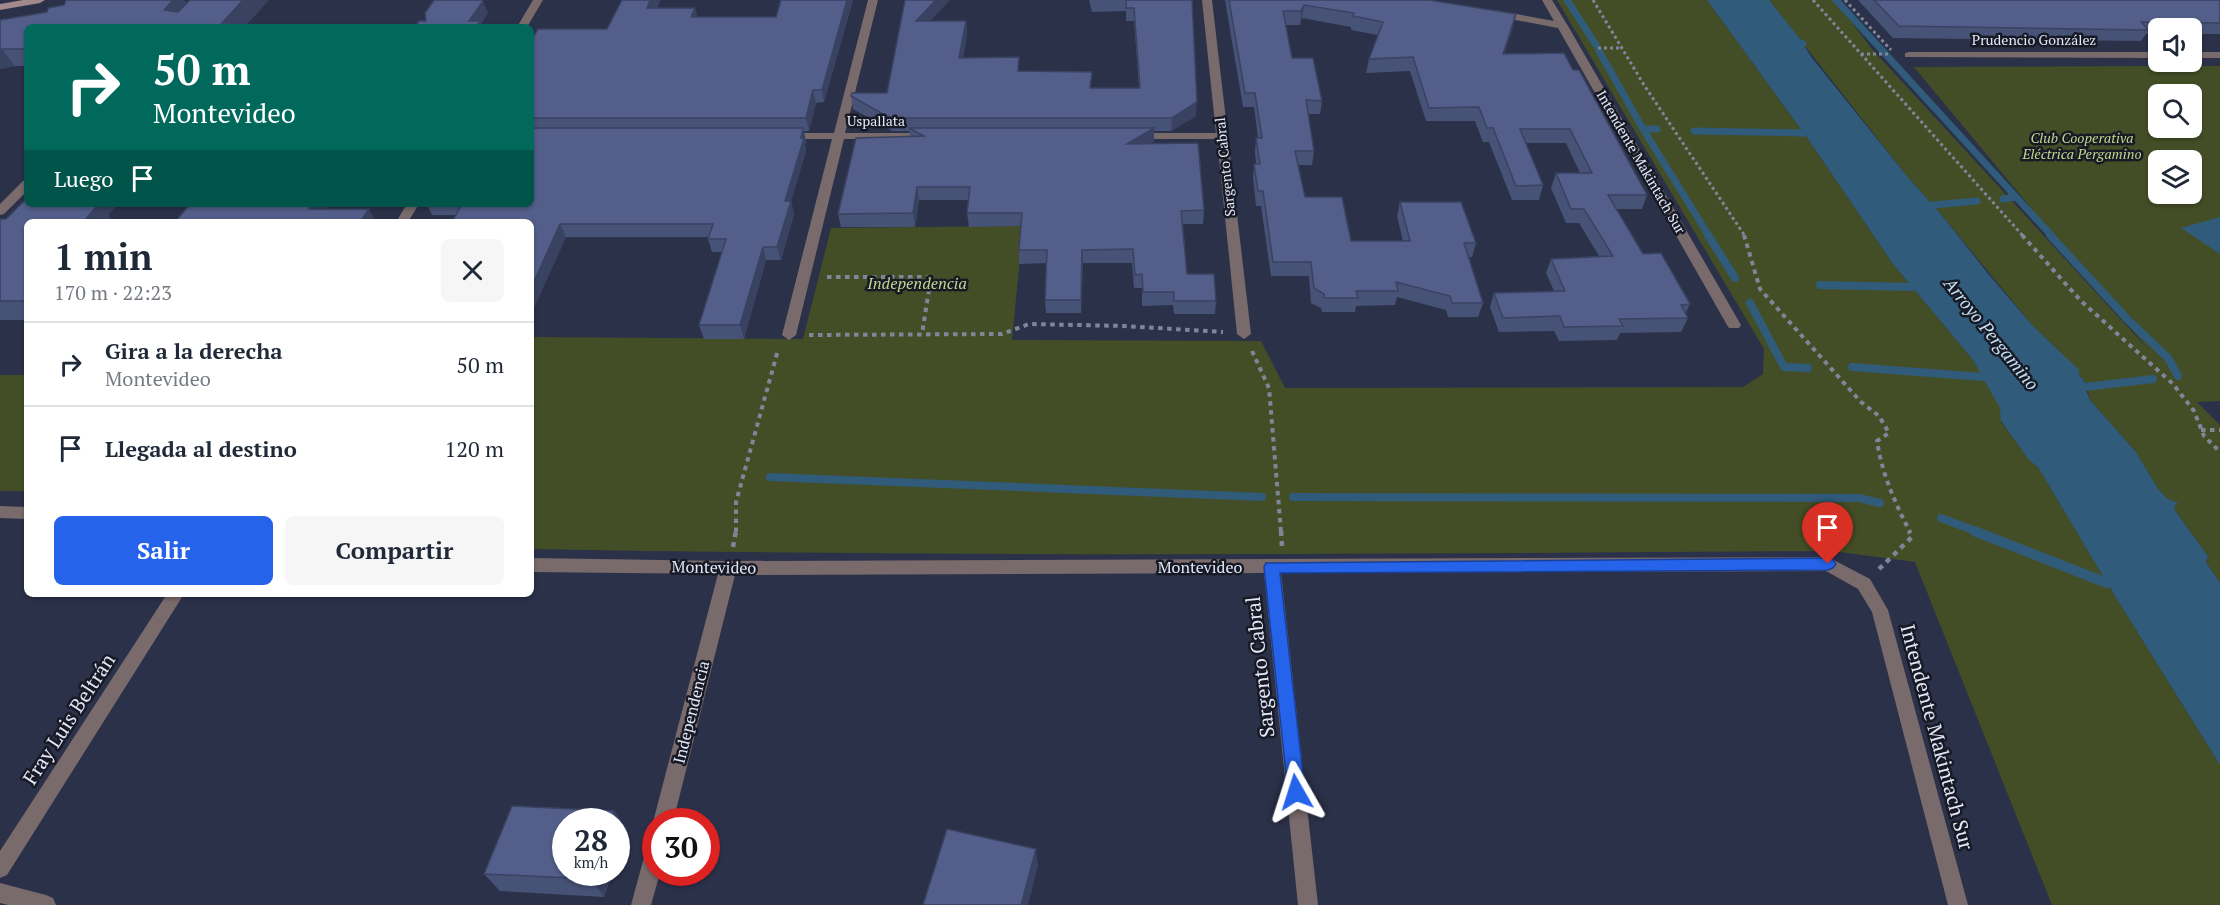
<!DOCTYPE html>
<html lang="es">
<head>
<meta charset="utf-8">
<style>
  :root { --surface:#fff; --page:#f6f6f7; --text:#1f2937; --muted:#747a83; --line:#e0e1e3; --accent:#2563eb }
  body { margin:0; font-family:"PT Serif",serif; background:var(--page); color:var(--text); height:100vh; display:flex; flex-direction:column; font-size:22px; white-space:nowrap }
  * { box-sizing:border-box; margin:0 }
  p { font-size:20px; color:var(--muted) }
  .icon { flex:none; width:33px; height:33px; fill:none; stroke:currentColor; stroke-width:2; stroke-linecap:round; stroke-linejoin:round }
  .map { position:relative; flex:1; overflow:hidden }
  .side { position:absolute; left:24px; top:219px; width:510px; height:378px; display:flex; flex-direction:column; background:var(--surface); border-radius:9px; box-shadow:0 2px 4px #0004 }
  .side>* { flex:none }
  .hud { position:absolute; left:24px; top:24px; width:510px; height:183px; border-radius:9px; box-shadow:0 2px 4px #0004; background:#00695c; color:#fff; overflow:hidden }
  .controls { position:absolute; left:2148px; top:18px; display:grid; gap:12px }
  .controls a { display:grid; place-items:center; width:54px; height:54px; border-radius:9px; background:var(--surface); box-shadow:0 2px 4px #0004; font-size:30px }
  .speed { position:absolute; left:552px; top:808px; display:flex; gap:12px; font-size:30px; font-weight:700; text-align:center }
  .speed>* { display:grid; place-content:center; width:78px; height:78px; border-radius:50%; background:var(--surface); box-shadow:0 2px 4px #0004; line-height:1 }
  .speed small { font-size:15px; font-weight:400 }
  .speed .limit { border:9px solid #d22; background:#fff; color:#111 }
  .pin { position:absolute; display:grid; place-items:center; width:51px; height:51px; color:#fff; margin:-62px -26px; border-radius:50% 50% 50% 0; rotate:-45deg; box-shadow:0 0 6px #0007 }
  .pin .icon { rotate:45deg }
  .me { position:absolute; width:66px; margin:-33px; rotate:354deg; stroke-linejoin:round; filter:drop-shadow(0 0 4px #0008) }
  .turn { display:flex; align-items:center; gap:21px; height:126px; padding:0 30px; font-size:27px }
  .turn .icon { width:78px; height:78px; stroke-width:2.5 }
  .turn b { display:block; font-size:42px; line-height:51px }
  .then { display:flex; align-items:center; height:57px; padding:0 30px; background:#0003; gap:12px; font-size:22px }
  .round { display:grid; place-items:center; flex:none; width:63px; height:63px; border-radius:9px; background:var(--page) }
  .headline { display:flex; align-items:center; justify-content:space-between; height:102px; padding:0 30px }
  h1 { font-size:36px; font-weight:600; line-height:45px }
  .cta { display:flex; gap:12px; margin-top:auto; padding:12px 30px }
  .cta a { flex:1; height:69px; border-radius:9px; background:var(--accent); color:#fff; font-size:24px; font-weight:600; line-height:69px; text-align:center }
  .cta a+a { background:var(--page); color:var(--text) }
  ul { padding:0; list-style:none }
  li { display:flex; align-items:center; gap:18px; height:84px; padding:0 30px; border-top:2px solid var(--line) }
  li div { flex:1 }
  li b { display:block; font-size:22px }
  li em { font-style:normal }
  .map>svg:first-child { display:block }
  .green { fill:#444e26; fill-rule:evenodd }
  .water { fill:#305b7b }
  .lines { fill:none; stroke-linecap:round; stroke-linejoin:round }
  .stream-far2 { stroke:#305b7b; stroke-width:7 }
  .stream-far1 { stroke:#305b7b; stroke-width:8 }
  .stream { stroke:#305b7b; stroke-width:10 }
  .path-far2 { stroke:#80869a; stroke-width:3; stroke-dasharray:3 3; stroke-linecap:butt }
  .path-far1 { stroke:#80869a; stroke-width:4; stroke-dasharray:4.5 4.5; stroke-linecap:butt }
  .path { stroke:#80869a; stroke-width:4.5; stroke-dasharray:5 5; stroke-linecap:butt }
  .street { fill:#796a6c; fill-rule:evenodd }
  .secondary { fill:#a0888b; fill-rule:evenodd }
  .wall { fill:#475277 }
  .shaded-wall { fill:#3a4261 }
  .building { fill:#535f8a; stroke:#3a4261; stroke-width:1.5 }
  .route { fill:#2563eb; stroke:#184099; stroke-width:1.5 }
  .labels { text-anchor:middle; stroke-width:5; stroke-linejoin:round; paint-order:stroke }
  .far-street-label { font-size:14px; fill:#e3e8f8; stroke:#171a25 }
  .far-park-label { font-size:14px; font-style:italic; fill:#c2d78c; stroke:#171a25 }
  .park-label { font-size:16px; font-style:italic; fill:#c2d78c; stroke:#171a25 }
  .street-label { font-size:16px; fill:#e3e8f8; stroke:#171a25 }
  .water-label { font-size:18px; font-style:italic; fill:#c5e0f5; stroke:#171a25 }
  .near-street-label { font-size:20px; fill:#e3e8f8; stroke:#171a25 }
</style>
</head>
<body>
<div class="map">
<svg width="2220" height="905" viewBox="0 0 2220 905">
  <rect width="100%" height="100%" fill="#2b3149"/>
  <path class="green" d="M1557 0H1707L1808 139 1893 264 1973 360 2001 408V422L2029 459 2038 467 2107 583 2220 765V905H2052L1915 562 1832 551C1398 554 965 557 531 549V337L803 339 831 228 1023 226 1012 340 1261 341 1285 388 1743 387 1763 374 1764 349Z
    M1769 0H1835L1871 48 2149 350 1914 67 2220 66V401L2197 402 2220 425V583L2206 562 2208 556 2176 512 2174 506 2177 504 2168 499 2158 489 2136 452 2090 400 2085 382 2058 350 2033 326 1940 213 1906 175ZM2158 94H2192V128H2158ZM2158 160H2192V194H2158Z
    M0 375H27V491H0Z"/>
  <path class="water" d="M1707 0H1769L1800 39 1807 42 1805 47 1812 58 1906 175 1940 213 1990 276 2033 326 2079 370V375L2085 382V387L2090 400 2136 452 2158 489 2168 499 2178 503 2174 506 2176 512 2208 556 2206 562 2220 583V765L2107 583 2038 467 2029 460 2001 421 2000 408 1973 360 1893 264 1808 139Z
    M2220 217V254L2181 228Z"/>
  <g class="lines">
    <path class="stream-far2" d="M1567 0 1596 45
      M1836 0 2016 197 2003 199
      M1599 51 1643 129 1709 236
      M1643 129H1657
      M1694 131 1804 133
      M2016 197 2052 236
      M1933 205 1977 201"/>
    <path class="stream-far1" d="M1708 235 1735 278
      M2050 235 2128 320 2168 358 2178 376
      M1820 285 1912 287
      M1750 303 1784 367 1808 368
      M1852 367 1983 377
      M2085 387 2153 379
      M770 477 1262 497
      M1293 497 1859 498 1880 503
      M1941 518 1978 532"/>
    <path class="stream" d="M1974 531 2107 583"/>
    <path class="path-far2" d="M1593 0 1644 85 1745 236
      M1813 0 2023 236
      M1845 0 1891 50
      M1598 48H1622
      M1861 54H1890"/>
    <path class="path-far1" d="M1744 235 1760 289 1861 402 1879 416 1889 433 1877 441C1882 474 1895 503 1910 532
      M2022 235 2081 301 2173 384 2194 411 2204 436 2220 452
      M827 277H931L922 334
      M809 335 1002 334 1029 324 1124 326 1223 332
      M1252 351 1269 388 1281 532
      M2201 430H2220
      M736 532V502L778 350"/>
    <path class="path" d="M1281 531 1282 546
      M733 547 736 531
      M1879 569 1912 537 1909 531"/>
    <path class="street" d="M533 0H543L527 27H517Z
      M868 0H878L845 133H931L937 136 931 139H844L796 335 789 340 782 335 832 139H787L781 136 787 133H834Z
      M1202 0H1212L1251 334 1244 339 1237 334 1217 139H1135L1129 136 1135 133H1216Z
      M1542 0H1552L1568 26 1741 325 1739 328H1729L1727 325 1558 28 1495 16 1490 13 1495 10 1554 21Z
      M1909 52H2158V58L1905 57V53Z
      M2192 52H2220V58H2192Z
      M27 180V191L4 214 0 215V204L23 181Z
      M407 204H419L408 222H396Z
      M0 506 27 507V519L0 518Z
      M1828 557 1870 579 1888 610 1968 905H1948L1872 612 1858 589 1826 571 1281 573 1318 905H1298L1264 573 735 575 673 822H656V827L653 822 718 574 531 572V558L728 561Z
      M167 594H184L7 875 0 878V851Z
      M656 841V873H660L651 905H631L646 850 649 843Z
      M0 883 46 895 53 898 56 905H8L0 903Z"/>
    <path class="secondary" d="M23 0H45L40 3 0 10V4Z"/>
  </g>
  <path class="wall" d="M66 0H184L186 3 268 1 244 27H27V66H15L0 69V20L47 12 64 5Z
    M622 0H660L657 8H695L697 17H776L853 0 824 102 816 103 809 131H804L806 141 805 145 806 151 791 201 794 214 781 260H766L744 339H704L699 325 722 252H712L708 239V237H566L531 313V222L456 215H432L427 204H531V40L607 29Z
    M1089 0H1192L1196 116 1171 131H1154V141L1150 144 1204 210 1203 224H1183L1187 274 1216 301 1215 314H1174L1173 305 1142 306V288H1134L1132 263H1083L1081 313H1046L1045 300 1047 263 1019 264V250L1021 226 969 227 967 213 969 200H919L915 227H841L838 214 910 136 909 131H892L853 109 851 96 887 93 930 21H966L967 34 963 58 1092 88H1139L1134 21H1126V11L1092 12Z
    M1225 0H1429L1513 27 1504 54 1573 70 1647 195 1642 209H1616L1643 254 1690 304 1685 314 1688 318 1681 332 1620 333 1617 340 1559 341 1554 331 1499 332 1490 307 1494 293 1554 291 1546 273 1551 259 1599 256 1579 223H1566L1551 188 1556 173H1580L1566 143H1525L1543 185 1539 200H1512L1489 142H1483L1475 121H1426L1410 71 1366 73 1369 59 1378 35 1351 30V27L1302 18 1300 25H1285L1292 58 1322 101 1320 114H1308L1314 151 1312 165H1298L1305 197 1351 241H1403L1397 216 1400 202 1476 243 1472 257H1469L1483 303 1478 317H1448L1446 310 1397 297 1395 305 1356 306 1355 312H1322L1321 308 1311 303 1309 276H1271L1261 206H1256L1253 178 1254 164H1256L1255 152 1256 138H1258L1254 107H1243Z
    M1858 0H2220V34H2192V28H2158V34H2146L2141 41 1893 38Z
    M27 204H118L108 215 113 222H27V320H0V219H6Z
    M614 811 627 829 566 873H612L604 897 500 891 484 874Z"/>
  <path class="shaded-wall" d="M173 0H184L190 10 175 27 164 10Z
    M243 0H267L268 1 244 27H224L222 23Z
    M650 0H660L650 20 647 8Z
    M847 0H853L824 102 822 90Z
    M936 0H950L918 34 916 21Z
    M483 1 488 13 481 24 483 27H471L469 21Z
    M1304 5 1302 18 1300 25 1301 11Z
    M695 8 698 20 691 17Z
    M1516 14 1513 27 1499 68 1503 54Z
    M966 21 967 34 960 71 959 58Z
    M0 49H2L15 66 0 69Z
    M813 90 816 103 809 131 806 118Z
    M1197 102 1196 116 1171 131 1172 118Z
    M803 128 806 141 805 145 806 151 791 201 794 214 781 260 777 247 785 201Z
    M1154 128V141L1127 158V144Z
    M917 187 919 200 915 227 913 213Z
    M88 204H118L108 215 113 222H83Z
    M312 204H330L317 222 309 209Z
    M369 209 376 222H360Z
    M560 224 566 237 532 313 531 288Z
    M763 247 766 260 744 339 740 325Z
    M1082 250 1083 263 1081 313V300Z
    M614 811 627 829 616 859V822H610Z
    M1036 849 1038 866 1028 905H1021Z
    M593 873H612L604 897 591 879Z"/>
  <path class="building" d="M66 0H173L164 10 178 12 190 0H243L222 23H235L231 27H27V49H0V20L47 12 48 8 64 5Z
    M434 0H482L483 1 469 21H480L476 27H415L419 21H426L425 13Z
    M622 0H650L647 8H695L691 17H776L781 0H847L822 90H813L806 118H531V40L538 29H607Z
    M905 0H936L916 21H966L959 58 1019 57 1018 71 1092 72 1090 88H1140L1134 8H1126V0H1192L1197 102 1172 118H890L851 96 852 93H887Z
    M1229 0H1429L1516 14 1503 54 1564 53 1573 70H1579L1647 195H1608L1643 254 1661 253 1690 304 1681 305 1688 318 1619 319 1623 326 1564 327 1560 316 1503 318 1494 293 1565 291 1551 259 1613 256 1584 209H1571L1556 173H1592L1570 129H1520L1543 185 1516 186 1493 128H1487L1479 107 1429 108 1413 57 1369 59 1383 22 1353 16 1354 13 1304 5 1301 11H1283L1292 58H1313L1322 101 1306 100 1314 151H1295L1305 197H1342L1351 241H1410L1400 202H1461L1476 243H1464L1483 303H1452L1450 296 1396 282 1398 291H1356L1358 298H1324V294L1314 288 1311 262H1273L1263 191H1258L1254 164H1260L1256 138H1262L1255 93H1245Z
    M1874 0H2220V23L2141 22 2149 30 1899 26Z
    M531 128H803L801 138H804L785 201H791L777 247H763L740 325H699L726 239H708L713 224H560L531 288V222H452L462 204H531Z
    M909 128H1154L1127 144 1198 143 1204 210 1181 211 1187 274H1214L1216 301H1174V292H1143L1142 274 1135 275 1133 249 1082 250 1081 300H1045L1047 250H1019L1022 213H967L970 187H917L913 213 838 214 856 138 924 136Z
    M27 198V204H99L83 222H27V301H0V219H6Z
    M190 204H312L309 209H369L360 222H175Z
    M512 806 614 811 610 822H566V873H593L591 879 484 874Z
    M947 829 1036 849 1021 905H923Z"/>
  <path class="route" d="M1828 558 1833 560 1836 564 1833 568 1828 570 1280 573 1305 792 1302 798 1296 800 1290 798 1288 792 1264 567 1266 563Z"/>
  <g class="labels">
    <g class="far-street-label">
      <text x="2034" y="45">Prudencio González</text>
      <text x="876" y="126">Uspallata</text>
      <text transform="translate(1641 162) rotate(60)" y="5">Intendente Makintach Sur</text>
      <text transform="translate(1225 167) rotate(-96)" y="5">Sargento Cabral</text>
    </g>
    <g class="far-park-label">
      <text x="2082" y="143">Club Cooperativa<tspan x="2082" dy="16">Eléctrica Pergamino</tspan></text>
    </g>
    <g class="park-label">
      <text x="917" y="289">Independencia</text>
    </g>
    <g class="street-label">
      <text transform="translate(714 567) rotate(1)" y="6">Montevideo</text>
      <text x="1200" y="573">Montevideo</text>
      <text transform="translate(691 712) rotate(-76)" y="6">Independencia</text>
    </g>
    <g class="water-label">
      <text transform="translate(1991 334) rotate(51)" y="6">Arroyo Pergamino</text>
    </g>
    <g class="near-street-label">
      <text transform="translate(1260 667) rotate(-96)" y="7">Sargento Cabral</text>
      <text transform="translate(69 719) rotate(-57)" y="7">Fray Luis Beltrán</text>
      <text transform="translate(1937 737) rotate(75)" y="7">Intendente Makintach Sur</text>
    </g>
  </g>
</svg>
<div class="controls">
<a><svg class="icon" aria-label="sound" viewBox="0 0 24 24"><path d="M4 9h4l5-4v14l-5-4H4zM17 9q2 3 0 6"/></svg></a>
<a><svg class="icon" aria-label="search" viewBox="0 0 24 24"><circle cx="10" cy="10" r="6"/><path d="M15 15l6 6"/></svg></a>
<a><svg class="icon" aria-label="layers" viewBox="0 0 24 24"><path d="M12 4l9 5-9 5-9-5zM3 14l9 5 9-5"/></svg></a>
</div>
<div class="speed"><div>28<small>km/h</small></div><div class="limit">30</div></div>
<div class="pin" style="left:1828px;top:564px;background:#d93025"><svg class="icon" aria-label="arrive" viewBox="0 0 24 24"><path d="M6 21V4h12l-3 4 3 4H6"/></svg></div>
<svg class="me" style="left:1296px;top:792px" viewBox="-20 -20 40 40"><path d="M0-17L14 15 0 8-14 15z" fill="#2563eb" stroke="#fff" stroke-width="4"/></svg>
<div class="hud">
<div class="turn"><svg class="icon" aria-label="right" viewBox="0 0 24 24"><path d="M7 20v-9h11M14 6l5 5-5 5"/></svg><div><b>50 m</b>Montevideo</div></div>
<div class="then">Luego<svg class="icon" aria-label="arrive" viewBox="0 0 24 24"><path d="M6 21V4h12l-3 4 3 4H6"/></svg></div>
</div>
<section class="side">
<div class="headline"><div><h1>1 min</h1><p>170 m · 22:23</p></div><a class="round"><svg class="icon" aria-label="close" viewBox="0 0 24 24"><path d="M6 6l12 12M18 6L6 18"/></svg></a></div>
<ul>
<li><svg class="icon" aria-label="right" viewBox="0 0 24 24"><path d="M7 20v-9h11M14 6l5 5-5 5"/></svg><div><b>Gira a la derecha</b><p>Montevideo</p></div><em>50 m</em></li>
<li><svg class="icon" aria-label="arrive" viewBox="0 0 24 24"><path d="M6 21V4h12l-3 4 3 4H6"/></svg><div><b>Llegada al destino</b></div><em>120 m</em></li>
</ul>
<div class="cta"><a>Salir</a><a>Compartir</a></div>
</section>
</div>
</body>
</html>
